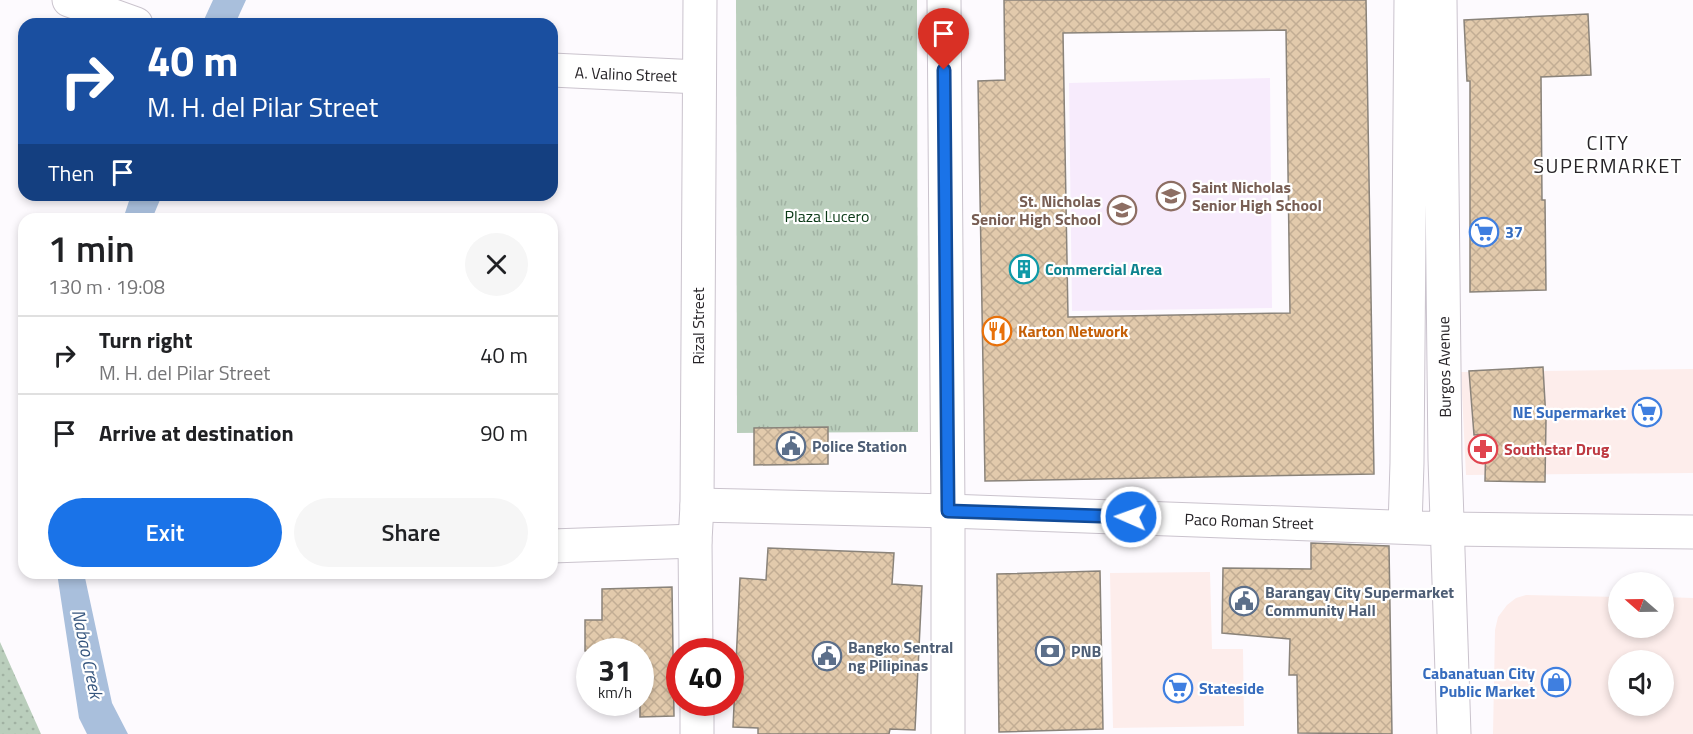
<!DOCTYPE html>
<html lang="en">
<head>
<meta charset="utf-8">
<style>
  :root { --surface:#fff; --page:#f6f6f6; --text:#202124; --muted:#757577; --line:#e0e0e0; --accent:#1a73e8 }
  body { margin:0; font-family:"Titillium Web",sans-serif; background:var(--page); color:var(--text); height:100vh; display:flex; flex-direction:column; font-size:22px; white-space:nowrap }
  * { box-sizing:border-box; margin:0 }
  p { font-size:20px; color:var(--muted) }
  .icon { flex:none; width:33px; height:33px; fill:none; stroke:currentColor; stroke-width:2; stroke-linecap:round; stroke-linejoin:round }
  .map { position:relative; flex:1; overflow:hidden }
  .side { position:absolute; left:18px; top:213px; width:540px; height:366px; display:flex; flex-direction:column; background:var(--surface); border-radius:18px; box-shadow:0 3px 9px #0003 }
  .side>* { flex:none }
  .guide { position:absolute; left:18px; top:18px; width:540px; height:183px; border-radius:18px; box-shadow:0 3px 9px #0003; background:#1a4fa0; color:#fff; overflow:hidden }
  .needle { width:39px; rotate:290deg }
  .tools { position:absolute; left:1608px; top:572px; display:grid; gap:12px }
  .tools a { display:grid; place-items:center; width:66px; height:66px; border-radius:50%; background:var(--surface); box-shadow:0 3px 9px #0003; font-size:30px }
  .speed { position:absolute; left:576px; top:638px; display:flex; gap:12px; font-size:30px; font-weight:700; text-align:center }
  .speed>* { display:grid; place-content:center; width:78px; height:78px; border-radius:50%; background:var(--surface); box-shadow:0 3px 9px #0003; line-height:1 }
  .speed small { font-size:15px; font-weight:400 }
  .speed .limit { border:9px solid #d22; background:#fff; color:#111 }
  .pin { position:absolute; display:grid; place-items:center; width:51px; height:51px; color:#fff; margin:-62px -26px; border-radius:50% 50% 50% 0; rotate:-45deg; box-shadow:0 0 6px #0007 }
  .pin .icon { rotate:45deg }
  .me { position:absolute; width:66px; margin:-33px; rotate:272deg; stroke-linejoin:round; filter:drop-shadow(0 0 4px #0008) }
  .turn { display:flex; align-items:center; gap:21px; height:126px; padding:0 30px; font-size:27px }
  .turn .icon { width:78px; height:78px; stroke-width:2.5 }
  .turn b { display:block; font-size:42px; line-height:51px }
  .then { display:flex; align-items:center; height:57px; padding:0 30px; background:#0003; gap:12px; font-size:22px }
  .round { display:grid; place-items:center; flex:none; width:63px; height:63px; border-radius:32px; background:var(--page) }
  .headline { display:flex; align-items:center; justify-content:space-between; height:102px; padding:0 30px }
  h1 { font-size:36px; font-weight:600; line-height:45px }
  .action { display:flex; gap:12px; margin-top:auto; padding:12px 30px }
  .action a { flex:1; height:69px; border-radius:36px; background:var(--accent); color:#fff; font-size:24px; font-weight:600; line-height:69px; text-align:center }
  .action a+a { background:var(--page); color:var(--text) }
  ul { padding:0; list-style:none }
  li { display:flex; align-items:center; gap:18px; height:78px; padding:0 30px; border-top:2px solid var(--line) }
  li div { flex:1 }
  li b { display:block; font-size:22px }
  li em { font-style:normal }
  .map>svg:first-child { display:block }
  .commercial { fill:#fdedeb; fill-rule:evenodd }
  .built { fill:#f7ebfc }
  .grass { fill:url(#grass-dots) }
  .park { fill:url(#park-tufts) }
  .water { fill:#a9bfdc }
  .building { fill:url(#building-cross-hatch); stroke:#8a837a; stroke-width:1.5; fill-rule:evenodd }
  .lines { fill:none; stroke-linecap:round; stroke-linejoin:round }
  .minor-casing { stroke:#cac3cd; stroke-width:35 }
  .major-casing { stroke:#cac3cd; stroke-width:35 }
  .minor { stroke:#fff; stroke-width:33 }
  .major { stroke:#fff; stroke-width:33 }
  .route-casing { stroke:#114b97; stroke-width:15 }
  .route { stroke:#1a73e8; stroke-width:10 }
  .labels { text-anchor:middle; stroke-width:4.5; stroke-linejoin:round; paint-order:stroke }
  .street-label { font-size:16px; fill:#272428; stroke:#fff }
  .education-label { font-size:16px; font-weight:bold; fill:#785e54; stroke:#fff; text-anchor:start }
  .park-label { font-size:16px; fill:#093815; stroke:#fff }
  .shop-label { font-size:16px; font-weight:bold; fill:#366cbe; stroke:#fff; text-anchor:start }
  .culture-label { font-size:16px; font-weight:bold; fill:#0d838f; stroke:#fff; text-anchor:start }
  .food-label { font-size:16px; font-weight:bold; fill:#c56008; stroke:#fff; text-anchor:start }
  .service-label { font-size:16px; font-weight:bold; fill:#4e5e75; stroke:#fff; text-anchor:start }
  .health-label { font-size:16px; font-weight:bold; fill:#be3a42; stroke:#fff; text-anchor:start }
  .water-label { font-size:18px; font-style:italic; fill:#35557e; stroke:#fff }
  .quarter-label { font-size:20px; letter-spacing:1.5px; fill:#272428; stroke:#fff }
</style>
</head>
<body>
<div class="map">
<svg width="1693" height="734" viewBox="0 0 1693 734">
  <defs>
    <pattern id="grass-dots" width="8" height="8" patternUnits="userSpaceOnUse" patternTransform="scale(1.5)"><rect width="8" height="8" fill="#bacebc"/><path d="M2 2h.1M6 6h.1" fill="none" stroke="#a0b1a2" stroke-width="1.8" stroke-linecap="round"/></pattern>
    <pattern id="park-tufts" width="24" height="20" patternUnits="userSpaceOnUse" patternTransform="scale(1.5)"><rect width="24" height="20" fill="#bacebc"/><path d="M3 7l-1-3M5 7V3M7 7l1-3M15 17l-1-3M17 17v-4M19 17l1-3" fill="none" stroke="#a0b1a2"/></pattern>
    <pattern id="building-cross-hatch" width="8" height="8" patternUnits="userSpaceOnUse" patternTransform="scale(1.5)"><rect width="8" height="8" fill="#e2caac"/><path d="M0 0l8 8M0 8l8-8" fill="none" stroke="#c2ad94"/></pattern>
  </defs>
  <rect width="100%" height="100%" fill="#fdfafe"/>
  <path class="commercial" d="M1693 369V473L1466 475 1461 372Z
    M1210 572 1212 649H1243L1244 726 1113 728 1110 573Z
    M1526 595 1618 597V627H1664V597L1693 598V734H1493L1495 630 1498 617 1507 605 1516 598ZM1618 660H1664V705H1618Z"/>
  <path class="built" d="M1270 78 1272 308 1072 311 1069 83Z"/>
  <path class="grass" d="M0 642 41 734H0Z"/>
  <path class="park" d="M736 0H917L918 432 737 433Z"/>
  <path class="water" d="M213 0H246L235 24H202Z
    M131 195H162L152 219H123Z
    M57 573H84L112 703 128 734H87L79 718Z"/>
  <path class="building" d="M1004 0H1366L1374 474 985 481 978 81 1005 80ZM1286 30 1290 313 1068 317 1063 33Z
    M1588 14 1591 75 1541 77 1542 200H1545L1546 290 1470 292V81H1467L1464 20Z
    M1543 367 1546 420 1545 482 1485 481 1486 434 1474 435 1469 371Z
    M828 427V464L754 465V428Z
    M1311 543 1389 546 1392 734 1298 733 1297 675H1289L1290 639 1222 633 1223 568 1311 569Z
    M768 548 894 553 892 584 922 586 915 730 890 729 889 734H758V728L733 727 740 578 766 580Z
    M1100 571 1103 729 999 732 997 574Z
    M672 587 674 716 640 717V651H585V620H602V589Z"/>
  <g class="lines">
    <g class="minor-casing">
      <path id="minor" d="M69 0 136 24
        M1440 0 1445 459 1454 734
        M552 70 699 77
        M697 505 948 511 1448 529 1693 532
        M1405 527 1407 463 1411 0
        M552 546 695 541"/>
    </g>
    <g class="major-casing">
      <path id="major" d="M944 0 948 511V734
        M696 651 695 541 697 505 700 0
        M697 702V734"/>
    </g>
    <use href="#minor" class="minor"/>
    <use href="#major" class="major"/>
  </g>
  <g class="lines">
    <g class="route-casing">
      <path id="route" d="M944 70 948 511 1131 517"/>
    </g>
    <use href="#route" class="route"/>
  </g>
  <defs>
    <g id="school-ring" transform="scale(1.5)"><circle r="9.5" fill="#fff" stroke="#8d6e63" stroke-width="1.5"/><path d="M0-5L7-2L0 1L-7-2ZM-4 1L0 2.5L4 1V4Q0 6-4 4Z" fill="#8d6e63"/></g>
    <g id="supermarket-ring" transform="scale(1.5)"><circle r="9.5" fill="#fff" stroke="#3f7fe0" stroke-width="1.5"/><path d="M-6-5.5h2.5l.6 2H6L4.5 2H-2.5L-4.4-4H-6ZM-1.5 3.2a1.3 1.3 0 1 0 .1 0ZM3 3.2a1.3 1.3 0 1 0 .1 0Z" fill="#3f7fe0"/></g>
    <g id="building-ring" transform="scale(1.5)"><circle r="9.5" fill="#fff" stroke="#0f9aa8" stroke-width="1.5"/><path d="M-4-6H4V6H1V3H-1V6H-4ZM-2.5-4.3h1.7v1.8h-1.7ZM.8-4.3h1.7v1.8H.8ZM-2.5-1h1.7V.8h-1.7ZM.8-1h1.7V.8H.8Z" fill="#0f9aa8"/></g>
    <g id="restaurant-ring" transform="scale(1.5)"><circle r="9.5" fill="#fff" stroke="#e8710a" stroke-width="1.5"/><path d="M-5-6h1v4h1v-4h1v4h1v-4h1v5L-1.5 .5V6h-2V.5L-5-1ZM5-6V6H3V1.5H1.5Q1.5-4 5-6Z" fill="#e8710a"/></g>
    <g id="civic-ring" transform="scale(1.5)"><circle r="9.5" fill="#fff" stroke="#5c6f8a" stroke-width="1.5"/><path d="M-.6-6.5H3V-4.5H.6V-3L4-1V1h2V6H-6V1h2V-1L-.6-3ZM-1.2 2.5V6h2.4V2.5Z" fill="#5c6f8a"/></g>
    <g id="pharmacy-ring" transform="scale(1.5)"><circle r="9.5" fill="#fff" stroke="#e0444e" stroke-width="1.5"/><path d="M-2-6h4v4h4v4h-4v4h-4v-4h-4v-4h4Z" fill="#e0444e"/></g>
    <g id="bank-ring" transform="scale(1.5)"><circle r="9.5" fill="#fff" stroke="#5c6f8a" stroke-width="1.5"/><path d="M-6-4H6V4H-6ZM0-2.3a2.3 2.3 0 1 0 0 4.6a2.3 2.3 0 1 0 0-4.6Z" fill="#5c6f8a"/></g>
    <g id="shop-ring" transform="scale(1.5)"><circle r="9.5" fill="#fff" stroke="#3f7fe0" stroke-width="1.5"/><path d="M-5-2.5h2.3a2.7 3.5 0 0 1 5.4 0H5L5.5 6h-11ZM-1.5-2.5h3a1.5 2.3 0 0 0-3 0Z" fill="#3f7fe0"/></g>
  </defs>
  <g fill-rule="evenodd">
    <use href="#school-ring" x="1171" y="196"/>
    <use href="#school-ring" x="1122" y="210"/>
    <use href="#supermarket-ring" x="1484" y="232"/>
    <use href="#building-ring" x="1024" y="269"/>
    <use href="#restaurant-ring" x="997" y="331"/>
    <use href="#supermarket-ring" x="1647" y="412"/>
    <use href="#civic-ring" x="791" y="446"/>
    <use href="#pharmacy-ring" x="1483" y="449"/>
    <use href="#civic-ring" x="1244" y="601"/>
    <use href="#bank-ring" x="1050" y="651"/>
    <use href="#civic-ring" x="827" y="656"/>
    <use href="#shop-ring" x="1556" y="682"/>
    <use href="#supermarket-ring" x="1178" y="688"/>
  </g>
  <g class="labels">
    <g class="street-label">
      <text transform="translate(626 74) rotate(2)" y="6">A. Valino Street</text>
      <text transform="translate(698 326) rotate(-90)" y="6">Rizal Street</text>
      <text transform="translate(1444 367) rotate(-91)" y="6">Burgos Avenue</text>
      <text transform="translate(1249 521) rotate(2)" y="6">Paco Roman Street</text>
    </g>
    <g class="education-label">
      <text x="1192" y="193">Saint Nicholas<tspan x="1192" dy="18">Senior High School</tspan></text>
      <text x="1101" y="207" text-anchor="end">St. Nicholas<tspan x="1101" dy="18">Senior High School</tspan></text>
    </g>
    <g class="park-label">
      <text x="827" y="222">Plaza Lucero</text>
    </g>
    <g class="shop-label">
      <text x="1505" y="238">37</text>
      <text x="1626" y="418" text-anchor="end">NE Supermarket</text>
      <text x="1535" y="679" text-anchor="end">Cabanatuan City<tspan x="1535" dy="18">Public Market</tspan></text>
      <text x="1199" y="694">Stateside</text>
    </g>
    <g class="culture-label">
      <text x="1045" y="275">Commercial Area</text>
    </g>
    <g class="food-label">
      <text x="1018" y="337">Karton Network</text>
    </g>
    <g class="service-label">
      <text x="812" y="452">Police Station</text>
      <text x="1265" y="598">Barangay City Supermarket<tspan x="1265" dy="18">Community Hall</tspan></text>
      <text x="848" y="653">Bangko Sentral<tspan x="848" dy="18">ng Pilipinas</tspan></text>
      <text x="1071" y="657">PNB</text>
    </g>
    <g class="health-label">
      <text x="1504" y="455">Southstar Drug</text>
    </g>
    <g class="water-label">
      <text transform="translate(87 654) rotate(78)" y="6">Nabao Creek</text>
    </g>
    <g class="quarter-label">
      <text x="1608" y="150">CITY<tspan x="1608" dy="23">SUPERMARKET</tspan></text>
    </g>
  </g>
</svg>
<div class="tools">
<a><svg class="needle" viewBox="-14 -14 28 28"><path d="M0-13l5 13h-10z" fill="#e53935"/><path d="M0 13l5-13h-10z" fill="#757577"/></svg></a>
<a><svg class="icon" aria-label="sound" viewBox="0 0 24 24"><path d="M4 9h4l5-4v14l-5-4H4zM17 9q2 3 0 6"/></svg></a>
</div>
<div class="speed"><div>31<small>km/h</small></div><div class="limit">40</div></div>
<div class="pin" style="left:944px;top:70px;background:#d93025"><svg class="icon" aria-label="arrive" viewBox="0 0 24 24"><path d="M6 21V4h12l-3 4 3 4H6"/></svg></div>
<svg class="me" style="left:1131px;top:517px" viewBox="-20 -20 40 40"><circle r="17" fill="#1a73e8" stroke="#fff" stroke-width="3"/><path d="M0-11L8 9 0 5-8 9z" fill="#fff"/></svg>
<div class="guide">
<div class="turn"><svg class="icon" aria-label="right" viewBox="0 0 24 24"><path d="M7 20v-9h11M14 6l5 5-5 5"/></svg><div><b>40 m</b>M. H. del Pilar Street</div></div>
<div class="then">Then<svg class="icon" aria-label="arrive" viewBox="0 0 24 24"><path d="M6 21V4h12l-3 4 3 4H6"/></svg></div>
</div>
<section class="side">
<div class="headline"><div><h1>1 min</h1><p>130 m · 19:08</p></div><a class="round"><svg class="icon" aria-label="close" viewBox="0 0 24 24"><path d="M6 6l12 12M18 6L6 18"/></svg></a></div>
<ul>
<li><svg class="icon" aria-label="right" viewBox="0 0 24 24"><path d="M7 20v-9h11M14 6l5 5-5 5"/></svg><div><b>Turn right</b><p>M. H. del Pilar Street</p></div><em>40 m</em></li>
<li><svg class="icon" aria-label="arrive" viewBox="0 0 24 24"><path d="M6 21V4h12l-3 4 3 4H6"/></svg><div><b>Arrive at destination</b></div><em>90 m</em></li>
</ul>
<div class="action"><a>Exit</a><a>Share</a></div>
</section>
</div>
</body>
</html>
